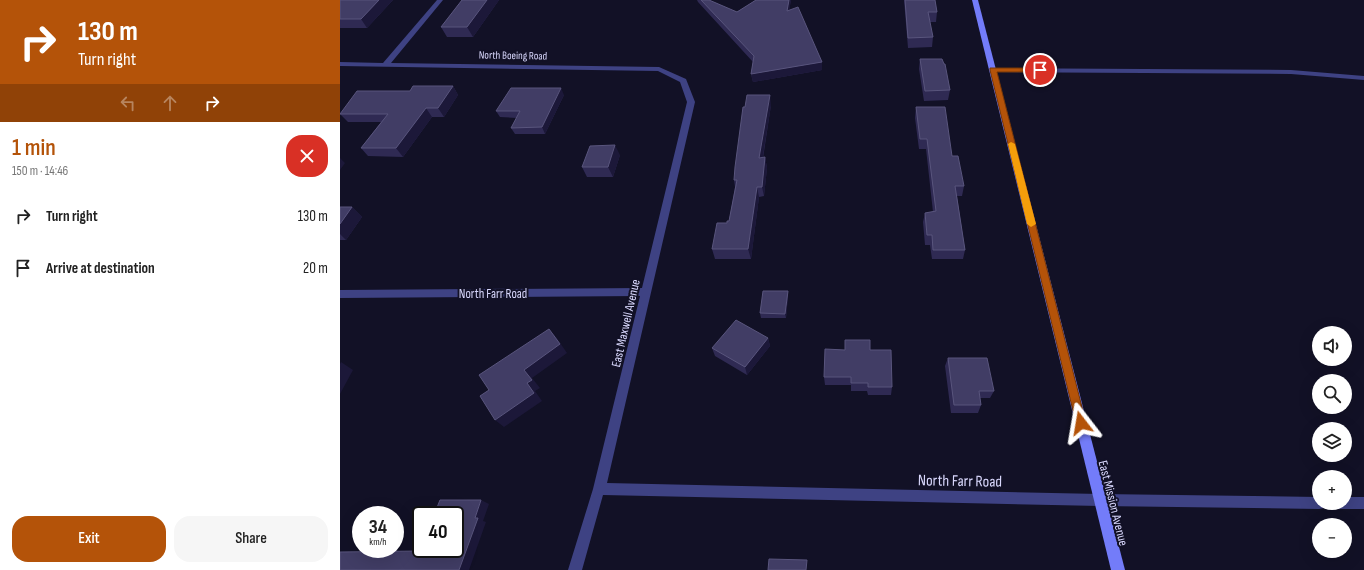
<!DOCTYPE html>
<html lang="en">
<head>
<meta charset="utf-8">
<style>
  :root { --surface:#fff; --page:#f6f6f6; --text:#222; --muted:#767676; --accent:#b45309 }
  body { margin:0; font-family:"Sofia Sans Condensed",sans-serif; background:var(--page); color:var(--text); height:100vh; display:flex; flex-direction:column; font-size:15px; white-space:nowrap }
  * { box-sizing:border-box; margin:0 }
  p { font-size:13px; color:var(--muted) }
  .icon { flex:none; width:22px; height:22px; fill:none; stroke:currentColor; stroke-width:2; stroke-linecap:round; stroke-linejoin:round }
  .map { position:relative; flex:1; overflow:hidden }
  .details { display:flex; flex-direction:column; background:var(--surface); width:340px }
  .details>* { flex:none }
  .top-card { background:#b45309; color:#fff; overflow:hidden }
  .controls { position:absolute; left:972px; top:326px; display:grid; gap:8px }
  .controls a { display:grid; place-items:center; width:40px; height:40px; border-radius:50%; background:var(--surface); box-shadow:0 4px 16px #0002; font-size:20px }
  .speed { position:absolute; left:12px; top:506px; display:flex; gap:8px; font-size:20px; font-weight:700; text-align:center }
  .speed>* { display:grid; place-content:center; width:52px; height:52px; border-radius:50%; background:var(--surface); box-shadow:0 4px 16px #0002; line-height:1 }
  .speed small { font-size:10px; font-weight:400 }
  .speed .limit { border:2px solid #111; border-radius:6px; background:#fff; color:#111 }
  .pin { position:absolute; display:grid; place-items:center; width:34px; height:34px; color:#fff; margin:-17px; border:2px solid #fff; border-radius:50%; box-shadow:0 1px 4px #0007 }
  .me { position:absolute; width:44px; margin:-22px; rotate:346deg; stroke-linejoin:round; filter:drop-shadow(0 0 3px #0008) }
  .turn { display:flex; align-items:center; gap:14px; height:84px; padding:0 12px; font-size:18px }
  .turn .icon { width:52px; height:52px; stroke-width:2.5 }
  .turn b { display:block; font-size:28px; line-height:34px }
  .lanes { display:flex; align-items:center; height:38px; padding:0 12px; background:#0003; justify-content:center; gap:20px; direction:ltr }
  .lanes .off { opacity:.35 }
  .round { display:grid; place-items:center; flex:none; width:42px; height:42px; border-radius:16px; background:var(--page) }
  .summary { display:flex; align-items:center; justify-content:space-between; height:68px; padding:0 12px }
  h1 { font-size:24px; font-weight:600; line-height:30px; color:var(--accent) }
  .action { display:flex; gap:8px; margin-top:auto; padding:8px 12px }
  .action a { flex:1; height:46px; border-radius:16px; background:var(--accent); color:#fff; font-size:16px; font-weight:600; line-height:46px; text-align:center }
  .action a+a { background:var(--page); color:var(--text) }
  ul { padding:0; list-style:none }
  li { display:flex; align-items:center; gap:12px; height:52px; padding:0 12px }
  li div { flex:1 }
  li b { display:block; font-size:15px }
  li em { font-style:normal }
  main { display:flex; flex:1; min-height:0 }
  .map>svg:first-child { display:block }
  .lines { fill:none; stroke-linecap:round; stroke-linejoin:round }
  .lane { fill:#3e4283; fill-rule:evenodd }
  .street { fill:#3e4283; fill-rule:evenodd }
  .secondary { fill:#737cf9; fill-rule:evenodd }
  .wall { fill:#2f2a53 }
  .shaded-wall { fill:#1c1839 }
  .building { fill:#413d65; stroke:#59557d }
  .route { fill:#b45309; stroke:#753606 }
  .slow { fill:#f59e0b }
  .labels { text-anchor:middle; stroke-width:4; stroke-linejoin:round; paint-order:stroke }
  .far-street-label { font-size:11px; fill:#d9d8fd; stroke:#121126 }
  .street-label { font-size:13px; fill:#d9d8fd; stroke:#121126 }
  .near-street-label { font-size:16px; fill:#d9d8fd; stroke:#121126 }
</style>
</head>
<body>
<main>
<section class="details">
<div class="top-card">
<div class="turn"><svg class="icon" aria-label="right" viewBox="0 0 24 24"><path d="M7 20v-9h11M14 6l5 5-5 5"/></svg><div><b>130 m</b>Turn right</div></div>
<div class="lanes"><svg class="icon off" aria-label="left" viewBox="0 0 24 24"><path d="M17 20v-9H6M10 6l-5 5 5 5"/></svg><svg class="icon off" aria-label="ahead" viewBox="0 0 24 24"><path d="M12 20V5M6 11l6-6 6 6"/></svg><svg class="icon" aria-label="right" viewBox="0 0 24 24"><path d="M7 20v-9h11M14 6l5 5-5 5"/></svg></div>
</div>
<div class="summary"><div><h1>1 min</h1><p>150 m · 14:46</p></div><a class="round" style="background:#d93025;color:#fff"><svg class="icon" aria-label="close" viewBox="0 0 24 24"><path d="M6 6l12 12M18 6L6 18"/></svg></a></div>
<ul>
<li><svg class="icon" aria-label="right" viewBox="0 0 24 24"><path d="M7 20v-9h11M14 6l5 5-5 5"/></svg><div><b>Turn right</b></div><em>130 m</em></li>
<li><svg class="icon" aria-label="arrive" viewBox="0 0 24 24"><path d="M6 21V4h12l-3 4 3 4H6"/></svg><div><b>Arrive at destination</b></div><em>20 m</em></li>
</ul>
<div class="action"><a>Exit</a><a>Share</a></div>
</section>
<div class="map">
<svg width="1024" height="570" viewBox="0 0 1024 570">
  <rect width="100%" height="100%" fill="#121126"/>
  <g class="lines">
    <path class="lane" d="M650 68 951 70 1024 76V80L951 74 653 72H650Z"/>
    <path class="street" d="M97 0H103L51 63 319 67 346 79 355 102 267 483 760 494 979 497V503H1005V497H1024V509H990L985 508 984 505V508L979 509 760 506 263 495 242 570H228L253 489 300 296 0 298V290L302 288 347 102 340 82 318 71 0 66V62L43 63Z"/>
    <path class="secondary" d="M632 0H638L785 570H771Z"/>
  </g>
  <path class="wall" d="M0 0H53L27 28H0Z
    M122 0H159L133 37H107L101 27Z
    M357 0H369L397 12 416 0H451L449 10 482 62V70L413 82 411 74 413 62 358 2Z
    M564 0H595L597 12 596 22H590L593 37 592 47 568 48Z
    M580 59 610 90 608 100 584 101 579 69Z
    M113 86 118 95 104 117H92L63 157 28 156 21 148 41 122H8L0 114Z
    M224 95 205 134H175L171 128 177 118 160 117 156 111Z
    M431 105 423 158 425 157 427 168 424 196 419 197 411 259H375L372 249 387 223 389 221 395 187 394 180Z
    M576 107 612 156 624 186 622 196H617L625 250 623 259H592L590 245H585L583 222 585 213 593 212 586 149H579L575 118Z
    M280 155 273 177H247L242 167Z
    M0 207H12L22 217 6 240H0Z
    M448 291V296L446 318H421L420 313Z
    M428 338 430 346 407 375 375 356 372 348Z
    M530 350 552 387 551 395H528L527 391H511V385H485L484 377Z
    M608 358 654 391 650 398H640L641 405 638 413H611L605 366Z"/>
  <path class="shaded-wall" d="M39 0H53L27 28 21 19Z
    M147 0H159L133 37 127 27Z
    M449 0H451L448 18 447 11Z
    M482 62V70L413 82 411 74Z
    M113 86 118 95 104 117 98 108Z
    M221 88 224 95 205 134 202 127Z
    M430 95 431 105 421 168 419 158Z
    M86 108 92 117 63 157 56 148Z
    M275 145 280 155 273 177 268 167Z
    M425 157 427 168 424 196 422 187Z
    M0 158 5 163 0 170Z
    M417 187 419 197 411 259 408 249Z
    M12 207 22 217 6 240 0 234V224Z
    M448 291V296L446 318 445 314Z
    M209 329 216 337 227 353 192 378 200 388 195 391 202 401 164 427 155 420 187 383 184 370Z
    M428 338 430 346 407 375 405 367Z
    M1 362 13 370 0 394V364Z
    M141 500 149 504 143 521 146 522 129 570H119L135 518Z"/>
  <path class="building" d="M0 0H39L21 19H0Z
    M122 0H147L127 27H101Z
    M361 0H369L397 12 416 0H449L447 11 458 7 482 62 411 74 414 56Z
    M565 0H595L597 12H588L593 37 568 38Z
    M580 59H602L604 64H605L610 90 585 91Z
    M73 86H113L98 108H86L56 148H21L48 114H0L17 91H70Z
    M171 88H221L202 127 171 128 180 111H156Z
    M407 95H430L419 158 425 157 422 187H417L408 249H372L377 223H387V221H389L397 180H394L395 167 403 107H405Z
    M576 107H605L612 156H618L624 186H615L625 250H593L592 235H587L585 213 596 211 587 139H580Z
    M275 145 268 167H242L250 146Z
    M0 207H12L0 224Z
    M423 291H448L445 314 420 313Z
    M396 320 428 338 405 367 372 348Z
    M209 329 220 344 184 370 192 380 187 383 194 393 155 420 140 396 149 390 139 375Z
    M505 340H530V350H551L552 387H528V383H511V377H484L485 349 505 350Z
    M608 358H647L654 391H639L641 405H614Z
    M100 500H141L135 518H138L119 570H0V552L79 551 81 547V549H115V515H94Z
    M429 559 467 560 466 570H428Z"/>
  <path class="route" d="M650 68H700L703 70 700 72H657L746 423 745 427 741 429 737 427 736 423 650 70Z"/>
  <path class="slow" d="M671 142 675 144 696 224 691 227 687 224 668 144Z"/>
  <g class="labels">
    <g class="far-street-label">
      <text transform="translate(173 55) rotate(1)" y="4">North Boeing Road</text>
    </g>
    <g class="street-label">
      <text x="153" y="298">North Farr Road</text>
      <text transform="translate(285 323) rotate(-77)" y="5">East Maxwell Avenue</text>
      <text transform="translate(774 503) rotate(76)" y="5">East Mission Avenue</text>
    </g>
    <g class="near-street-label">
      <text transform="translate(620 480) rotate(1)" y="6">North Farr Road</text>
    </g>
  </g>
</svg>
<div class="controls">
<a><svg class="icon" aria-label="sound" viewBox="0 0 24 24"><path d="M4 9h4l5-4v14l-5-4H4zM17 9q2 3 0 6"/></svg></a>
<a><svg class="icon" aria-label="search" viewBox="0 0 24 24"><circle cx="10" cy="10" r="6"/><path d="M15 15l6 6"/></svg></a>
<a><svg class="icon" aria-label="layers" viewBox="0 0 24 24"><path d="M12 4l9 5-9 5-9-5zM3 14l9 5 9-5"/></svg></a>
<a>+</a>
<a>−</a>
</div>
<div class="speed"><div>34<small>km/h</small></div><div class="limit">40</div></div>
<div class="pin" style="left:700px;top:70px;background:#d93025"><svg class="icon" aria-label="arrive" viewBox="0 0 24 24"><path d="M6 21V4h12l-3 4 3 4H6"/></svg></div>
<svg class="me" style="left:741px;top:423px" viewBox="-20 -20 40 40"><path d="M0-17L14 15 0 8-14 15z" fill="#b45309" stroke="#fff" stroke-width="4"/></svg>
</div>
</main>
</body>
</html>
